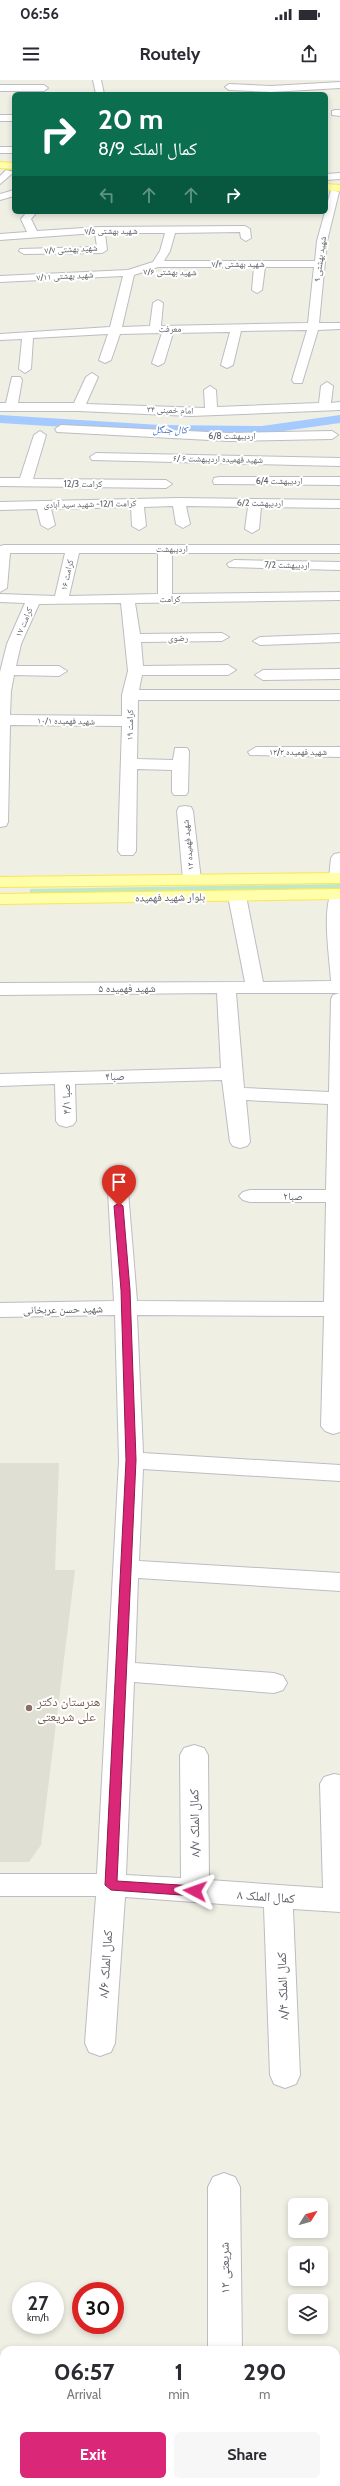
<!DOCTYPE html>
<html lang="en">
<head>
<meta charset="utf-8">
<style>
  :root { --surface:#fff; --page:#f7f7f7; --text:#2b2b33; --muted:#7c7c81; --accent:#db2777 }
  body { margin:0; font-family:Cabin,"Noto Naskh Arabic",sans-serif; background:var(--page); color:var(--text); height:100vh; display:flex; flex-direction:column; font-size:15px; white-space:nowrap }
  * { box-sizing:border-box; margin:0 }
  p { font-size:13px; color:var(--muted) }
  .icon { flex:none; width:22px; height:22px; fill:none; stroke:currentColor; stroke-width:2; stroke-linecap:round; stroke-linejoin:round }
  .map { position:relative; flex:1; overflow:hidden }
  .drawer { position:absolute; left:0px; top:2266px; width:340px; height:140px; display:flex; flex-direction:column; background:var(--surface); border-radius:12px 12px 0 0; box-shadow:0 2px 6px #0003 }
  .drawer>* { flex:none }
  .banner { position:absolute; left:12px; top:12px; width:316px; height:122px; border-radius:6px; box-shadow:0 2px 6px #0003; background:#0b6e4f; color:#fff; overflow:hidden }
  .needle { width:26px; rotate:53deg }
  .fabs { position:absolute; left:288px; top:2118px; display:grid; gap:8px }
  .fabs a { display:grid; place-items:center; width:40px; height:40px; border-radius:6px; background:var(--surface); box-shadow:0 2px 6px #0003; font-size:20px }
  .speed { position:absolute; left:12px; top:2202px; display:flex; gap:8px; font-size:20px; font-weight:700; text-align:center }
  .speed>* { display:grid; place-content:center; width:52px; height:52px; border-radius:50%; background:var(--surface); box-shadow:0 2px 6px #0003; line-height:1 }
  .speed small { font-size:10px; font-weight:400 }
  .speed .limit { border:6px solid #d22; background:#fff; color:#111 }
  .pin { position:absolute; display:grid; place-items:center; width:34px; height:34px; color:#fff; margin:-41px -17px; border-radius:50% 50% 50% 0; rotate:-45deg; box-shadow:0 0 4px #0007 }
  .pin .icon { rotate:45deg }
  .me { position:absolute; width:44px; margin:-22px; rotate:274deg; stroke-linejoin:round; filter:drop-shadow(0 0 3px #0008) }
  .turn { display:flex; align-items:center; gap:14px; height:84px; padding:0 20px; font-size:18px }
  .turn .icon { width:52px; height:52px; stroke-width:2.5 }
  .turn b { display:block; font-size:28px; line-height:34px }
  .lanes { display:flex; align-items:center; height:38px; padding:0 20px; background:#0003; justify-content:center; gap:20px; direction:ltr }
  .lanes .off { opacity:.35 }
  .eta { display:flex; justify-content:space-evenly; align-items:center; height:68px; text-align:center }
  .eta b { font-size:24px; font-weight:800; line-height:28px }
  .primary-button { display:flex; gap:8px; margin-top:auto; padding:8px 20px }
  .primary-button a { flex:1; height:46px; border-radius:6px; background:var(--accent); color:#fff; font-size:16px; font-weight:800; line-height:46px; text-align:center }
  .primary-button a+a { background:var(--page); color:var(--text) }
  .status { display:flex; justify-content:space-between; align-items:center; height:28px; padding:0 20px; background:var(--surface); direction:ltr }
  .status svg { height:11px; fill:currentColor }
  header { display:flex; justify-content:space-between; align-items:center; height:52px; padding:0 20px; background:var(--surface); font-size:18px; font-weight:800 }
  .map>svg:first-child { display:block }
  .education { fill:#e0dfd3 }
  .green { fill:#bfe9c5 }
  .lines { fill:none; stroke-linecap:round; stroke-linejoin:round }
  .canal { fill:#a5caff; fill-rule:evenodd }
  .minor-casing { stroke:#bcbdc4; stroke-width:2 }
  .major-casing { stroke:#fce651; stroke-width:2 }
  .minor { fill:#fff; fill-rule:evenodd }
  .major { fill:#fffeaa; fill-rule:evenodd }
  .route { fill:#db2777; stroke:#8e194d }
  .education-dot { fill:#8d6e63; stroke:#fff; stroke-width:1.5 }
  .labels { text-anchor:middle; stroke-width:4; stroke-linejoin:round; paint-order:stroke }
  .far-street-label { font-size:9px; fill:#5c5f66; stroke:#fff }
  .far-water-label { font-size:10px; font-style:italic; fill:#3e6dcc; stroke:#fff }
  .street-label { font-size:11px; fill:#5c5f66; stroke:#fff }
  .near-education-label { font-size:13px; fill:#785e54; stroke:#fff; text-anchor:start }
  .near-street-label { font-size:13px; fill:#5c5f66; stroke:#fff }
</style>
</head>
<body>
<div class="status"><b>06:56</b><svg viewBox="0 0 49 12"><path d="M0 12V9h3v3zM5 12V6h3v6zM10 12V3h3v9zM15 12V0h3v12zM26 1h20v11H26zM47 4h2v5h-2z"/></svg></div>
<header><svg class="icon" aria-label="menu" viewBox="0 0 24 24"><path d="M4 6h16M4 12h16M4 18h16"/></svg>Routely<svg class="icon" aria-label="share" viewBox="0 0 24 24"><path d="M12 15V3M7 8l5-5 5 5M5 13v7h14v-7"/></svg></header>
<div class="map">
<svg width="340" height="2406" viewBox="0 0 340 2406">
  <rect width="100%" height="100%" fill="#f0efe4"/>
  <path class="education" d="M0 1383H59L55 1490H75L41 1765 29 1782H0Z"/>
  <path class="green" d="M340 804V808L30 813V809Z"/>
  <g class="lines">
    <path class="canal" d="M0 335 160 345 262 346 340 335V343L262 354 160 353 0 343Z"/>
    <g class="minor-casing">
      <path id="minor" d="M93 0H101L104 14H96Z
        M340 2V8L271 12 229 10 225 7 229 4 271 6Z
        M0 5H44L48 8 44 11H0Z
        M335 30H340V36L332 35V31Z
        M0 35H14V41H0Z
        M0 67H14V73H0Z
        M6 90 14 92 0 104V96Z
        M340 93V99L326 100V94Z
        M14 110V116L0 120V114Z
        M331 110 339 112 327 161 319 243H340V249L318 250 302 303H294L292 300 307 250 241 251 233 285 227 288 221 285 230 252 173 253 164 283 158 286 152 283 162 253 120 254 111 280 105 283 99 280 108 254 33 258 31 289 25 293 19 289 22 259 0 260V254L110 247 123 196 0 202V196L128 190 153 182 160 171 165 153H105L107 170 102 173 24 174 19 171 20 169 97 167 95 153 0 160V154L27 152 21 139 27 132H37L31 139 37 151 100 147 245 146 250 149 251 158 246 161 241 158 240 152 175 153 170 171 164 181H315L317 161ZM158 187H254L252 210 257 213 262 210 265 187H314L308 243 161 246 163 223 158 220 153 223 150 246 122 247 134 195Z
        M92 293 98 297 86 324 205 328 204 310 210 306 216 310 217 327 319 323 321 306 327 302 333 306 331 323 340 322V330L191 336 78 331H0V323H6L12 297H20L22 300 18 323H74L86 297Z
        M61 345 229 353 332 351 338 355 332 359 229 361 57 352 55 349Z
        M40 351 46 355 33 399 166 400 172 404 166 408 0 406V398H20L34 355Z
        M96 373 340 378V386L92 380 90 377Z
        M219 397H340V405L214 404 213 401 214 398Z
        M179 418 340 420V428L261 427 259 449 252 453 245 449 248 427 186 426 190 444 183 448 176 444 173 426 144 427 146 446 139 450 132 446 131 427 51 429 55 445 48 449 41 445 37 429 0 430V422Z
        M4 465H340V473H172V514L340 512V520L135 523 140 554 222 553 229 557 222 561 141 562 143 586 228 585 236 590 228 595H142L139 610H340V620H138L137 679 173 680 175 668H187L189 671 188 712 186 715H174L172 712V690L137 689 136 771 133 775H121L118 771 122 646 10 645 8 742 6 746 0 747V592L7 564 25 523 0 522V514L55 516 65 473H10L7 508 0 512V466ZM79 473H158V514L69 516ZM121 523 128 591 122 615V636L10 635 11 611 14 595 59 596 67 591 59 586H16L21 564 39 524Z
        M234 480 340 482V490L229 487 227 484Z
        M340 554V562L260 565 253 561 260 557Z
        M340 589V599L263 600 255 595 263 590Z
        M256 667H340V677L250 675 248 672Z
        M185 726 191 727 193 731 201 800 198 804H186L183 800 177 731 179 727Z
        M340 773V803L332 802 329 798 331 778 334 774Z
        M340 809V913H236L244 1008 329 1012 331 919 333 915 340 913V1352L333 1354 325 1351 321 1346 324 1236 137 1235 143 1373 340 1385V1401L143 1389 139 1481 340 1493V1511L138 1498 135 1583 274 1593 283 1596 287 1603 283 1610 274 1613 134 1602 126 1795 181 1798 180 1675 184 1668 194 1665 204 1668 208 1675 209 1800 323 1808 320 1704 324 1697 334 1694 340 1695V1832L293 1829 300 1995 296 2004 285 2008 274 2004 270 1995 264 1827 125 1817 115 1963 111 1972 100 1976 89 1972 85 1963 96 1816H0V1794H97L119 1380 115 1235 0 1237V1223L114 1221 108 1111 111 1107 118 1105 125 1107 128 1111 137 1221 324 1222 326 1122H250L243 1120 239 1116 243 1112 250 1110H326L328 1024 246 1020 250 1062 247 1066 240 1068 233 1066 230 1062 222 1000 75 1004 76 1041 73 1045 66 1047 59 1045 56 1041 55 1004 0 1006V994L221 988 217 913 0 915V903L245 902 228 816 231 812H243L246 816 263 902 331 901C330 880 321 827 333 810Z
        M224 2093 235 2097 240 2107 242 2270H208V2107L213 2097Z
        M208 2402H244V2406H208Z"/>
    </g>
    <g class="major-casing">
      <path id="major" d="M0 82 14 83V89L0 88Z
        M326 104 340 105V111L326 110Z
        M340 793V803L0 807V797Z
        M340 809V819L0 824V814Z"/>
    </g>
    <use href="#minor" class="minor"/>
    <use href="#major" class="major"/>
  </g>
  <path class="route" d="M119 1123 123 1126 130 1210 136 1380 117 1801 195 1806 201 1811 195 1816 111 1810 105 1805 126 1380 121 1210 114 1126Z"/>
  <circle class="education-dot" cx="29" cy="1628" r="4"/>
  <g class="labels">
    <g class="far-street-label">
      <text x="111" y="154">شهید بهشتی ۷/۵</text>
      <text transform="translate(71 169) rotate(-3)" y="3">شهید بهشتی ۷/۷</text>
      <text transform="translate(320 179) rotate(-82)" y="3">شهید بهشتی ۹</text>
      <text x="238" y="187">شهید بهشتی ۷/۴</text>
      <text transform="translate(170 192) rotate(1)" y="3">شهید بهشتی ۷/۶</text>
      <text transform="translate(65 196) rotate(-3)" y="3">شهید بهشتی ۷/۱۱</text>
      <text transform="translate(170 249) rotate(-1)" y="3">معرفت</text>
      <text transform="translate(170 330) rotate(2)" y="3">امام خمینی ۳۴</text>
      <text x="232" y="359">اردیبهشت 6/8</text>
      <text transform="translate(218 379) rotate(1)" y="3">شهید فهمیده اردیبهشت ۶ /۶</text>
      <text x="279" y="404">اردیبهشت 6/4</text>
      <text x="83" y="407">کرامت 12/3</text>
      <text transform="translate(260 423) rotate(1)" y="3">اردیبهشت 6/2</text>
      <text transform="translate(90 424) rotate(-1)" y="3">کرامت 12/1- شهید سید آبادی</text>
      <text x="172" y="472">اردیبهشت</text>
      <text transform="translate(287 485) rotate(1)" y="3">اردیبهشت 7/2</text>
      <text transform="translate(67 495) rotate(-78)" y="3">کرامت ۱۶</text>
      <text transform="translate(170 519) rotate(-1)" y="3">کرامت</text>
      <text transform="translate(24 542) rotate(-67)" y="3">کرامت ۱۷</text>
      <text transform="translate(178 558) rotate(-1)" y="3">رضوی</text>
      <text transform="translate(66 641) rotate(1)" y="3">شهید فهمیده ۱۰/۱</text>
      <text transform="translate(130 645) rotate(-89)" y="3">کرامت ۱۹</text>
      <text x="298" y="675">شهید فهمیده ۱۲/۲</text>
      <text transform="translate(188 765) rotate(-96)" y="3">شهید فهمیده ۱۲</text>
    </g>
    <g class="far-water-label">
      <text transform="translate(170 349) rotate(1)" y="4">کال جنگل</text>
    </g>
    <g class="street-label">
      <text transform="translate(170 817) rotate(-1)" y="4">بلوار شهید فهمیده</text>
      <text x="127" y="912">شهید فهمیده ۵</text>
      <text transform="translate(115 996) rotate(-1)" y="4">صبا۴</text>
      <text transform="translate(66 1019) rotate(-91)" y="4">صبا ۴/۱</text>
      <text x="293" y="1120">صبا۲</text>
      <text transform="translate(63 1229) rotate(-1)" y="4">شهید حسن عربخانی</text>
    </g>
    <g class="near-education-label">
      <text x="37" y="1626">هنرستان دکتر<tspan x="37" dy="15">علی شریعتی</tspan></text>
    </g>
    <g class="near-street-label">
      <text transform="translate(194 1743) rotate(-91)" y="5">کمال الملک ۸/۷</text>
      <text transform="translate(266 1816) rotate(4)" y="5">کمال الملک ۸</text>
      <text transform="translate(105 1884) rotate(-86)" y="5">کمال الملک ۸/۶</text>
      <text transform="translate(282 1906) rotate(-92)" y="5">کمال الملک ۸/۴</text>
      <text transform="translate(224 2188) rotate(-91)" y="5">شریعتی ۱۲</text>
    </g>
  </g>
</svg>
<div class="fabs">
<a><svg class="needle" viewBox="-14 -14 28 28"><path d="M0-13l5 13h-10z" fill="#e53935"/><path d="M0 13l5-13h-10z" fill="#7c7c81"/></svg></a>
<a><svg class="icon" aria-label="sound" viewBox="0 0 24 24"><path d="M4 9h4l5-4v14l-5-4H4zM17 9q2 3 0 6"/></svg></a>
<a><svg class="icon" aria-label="layers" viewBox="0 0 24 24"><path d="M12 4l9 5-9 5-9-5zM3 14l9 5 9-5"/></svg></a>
</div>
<div class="speed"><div>27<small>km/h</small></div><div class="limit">30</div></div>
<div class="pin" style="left:119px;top:1126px;background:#d93025"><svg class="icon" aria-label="arrive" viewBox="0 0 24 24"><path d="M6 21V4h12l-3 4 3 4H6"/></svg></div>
<svg class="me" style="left:195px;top:1811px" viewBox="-20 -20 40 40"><path d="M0-17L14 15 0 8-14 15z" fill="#db2777" stroke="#fff" stroke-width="4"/></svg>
<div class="banner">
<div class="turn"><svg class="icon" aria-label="right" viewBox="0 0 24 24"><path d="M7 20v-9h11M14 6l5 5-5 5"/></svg><div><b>20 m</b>کمال الملک 8/9</div></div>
<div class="lanes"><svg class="icon off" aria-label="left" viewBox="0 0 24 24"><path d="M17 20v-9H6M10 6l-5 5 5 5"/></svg><svg class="icon off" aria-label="ahead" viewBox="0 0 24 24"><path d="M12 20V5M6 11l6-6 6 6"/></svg><svg class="icon off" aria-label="ahead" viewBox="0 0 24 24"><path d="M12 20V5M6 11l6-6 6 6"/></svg><svg class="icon" aria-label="right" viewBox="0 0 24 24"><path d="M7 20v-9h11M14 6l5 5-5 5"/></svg></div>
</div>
<section class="drawer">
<div class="eta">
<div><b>06:57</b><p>Arrival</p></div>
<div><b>1</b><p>min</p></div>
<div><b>290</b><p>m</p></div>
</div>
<div class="primary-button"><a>Exit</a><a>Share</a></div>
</section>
</div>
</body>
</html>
